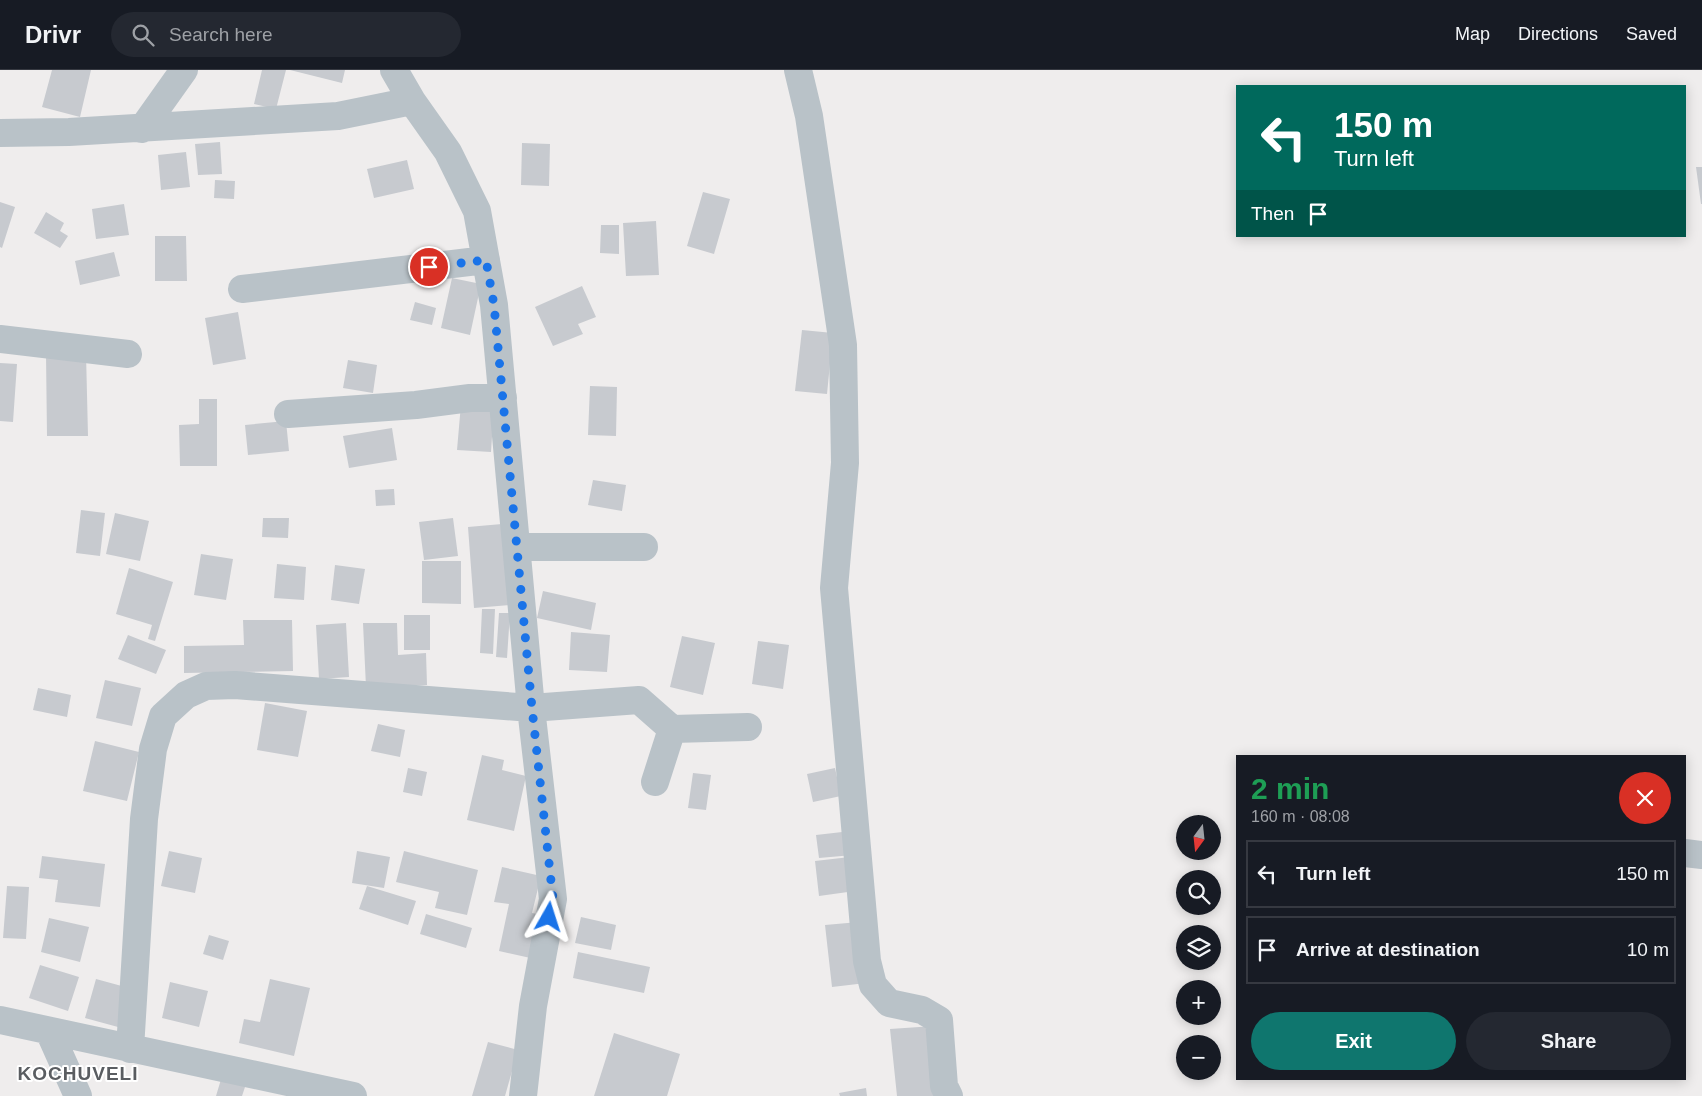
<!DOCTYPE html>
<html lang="en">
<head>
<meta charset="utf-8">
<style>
  :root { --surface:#171b24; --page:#242831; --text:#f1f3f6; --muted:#9ea1a6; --line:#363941; --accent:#0f766e }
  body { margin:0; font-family:Helvetica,sans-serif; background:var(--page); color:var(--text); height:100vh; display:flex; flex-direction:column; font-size:19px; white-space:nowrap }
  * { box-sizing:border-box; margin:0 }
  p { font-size:16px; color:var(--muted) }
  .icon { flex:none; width:28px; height:28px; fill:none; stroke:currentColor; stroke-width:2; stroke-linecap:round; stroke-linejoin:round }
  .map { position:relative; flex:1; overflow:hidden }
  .details { position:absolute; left:1236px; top:685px; width:450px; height:325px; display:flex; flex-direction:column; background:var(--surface); border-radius:0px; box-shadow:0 2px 12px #0003 }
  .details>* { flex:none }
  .top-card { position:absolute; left:1236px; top:15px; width:450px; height:152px; border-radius:0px; box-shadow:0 2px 12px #0003; background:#00695c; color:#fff; overflow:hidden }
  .needle { width:32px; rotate:195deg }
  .fabs { position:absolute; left:1176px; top:745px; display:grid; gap:10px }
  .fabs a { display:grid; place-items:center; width:45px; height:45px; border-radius:50%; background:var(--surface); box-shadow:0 2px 12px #0003; font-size:25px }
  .pin { position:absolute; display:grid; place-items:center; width:42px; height:42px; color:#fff; margin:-21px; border:2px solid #fff; border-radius:50%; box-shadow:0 1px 5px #0007 }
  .me { position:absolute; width:55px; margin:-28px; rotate:6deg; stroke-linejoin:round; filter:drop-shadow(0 0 4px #0008) }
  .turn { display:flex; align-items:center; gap:18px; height:105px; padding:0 15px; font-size:22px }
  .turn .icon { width:65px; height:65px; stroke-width:2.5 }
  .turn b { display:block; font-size:35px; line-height:42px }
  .then { display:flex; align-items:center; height:48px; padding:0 15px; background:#0003; gap:10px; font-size:19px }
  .round { display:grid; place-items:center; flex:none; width:52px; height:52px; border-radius:26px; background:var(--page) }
  .head { display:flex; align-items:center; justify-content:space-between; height:85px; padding:0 15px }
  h1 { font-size:30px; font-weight:700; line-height:38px; color:#1e9e55 }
  .button { display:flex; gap:10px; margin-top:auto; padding:10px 15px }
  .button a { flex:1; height:58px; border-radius:30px; background:var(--accent); color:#fff; font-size:20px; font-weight:700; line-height:58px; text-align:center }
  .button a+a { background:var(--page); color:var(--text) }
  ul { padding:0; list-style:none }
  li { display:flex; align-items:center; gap:15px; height:68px; margin:0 10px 8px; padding:0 5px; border:2px solid var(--line); border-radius:0px }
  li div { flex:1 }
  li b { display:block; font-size:19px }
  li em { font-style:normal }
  header { display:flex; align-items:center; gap:30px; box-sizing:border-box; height:70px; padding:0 25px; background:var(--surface); border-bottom:1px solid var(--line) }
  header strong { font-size:24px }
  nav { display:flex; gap:28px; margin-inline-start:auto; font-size:18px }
  .search { width:350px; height:45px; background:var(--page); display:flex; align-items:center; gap:12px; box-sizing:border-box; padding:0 18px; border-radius:28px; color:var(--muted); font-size:19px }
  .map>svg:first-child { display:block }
  .building { fill:#c7cacf }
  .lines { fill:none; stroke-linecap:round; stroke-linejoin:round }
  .street { stroke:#b9c2c8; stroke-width:28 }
  .route { stroke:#1a73e8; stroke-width:9; stroke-dasharray:0 16.2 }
  .labels { text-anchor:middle; stroke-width:4; stroke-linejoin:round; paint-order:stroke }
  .district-label { font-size:19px; font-weight:bold; letter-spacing:1px; fill:#5a5d61; stroke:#fff }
</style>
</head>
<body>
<header>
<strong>Drivr</strong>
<div class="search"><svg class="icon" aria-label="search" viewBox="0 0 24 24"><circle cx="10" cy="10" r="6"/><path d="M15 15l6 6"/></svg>Search here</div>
<nav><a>Map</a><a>Directions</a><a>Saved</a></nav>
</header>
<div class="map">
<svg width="1702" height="1026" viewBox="0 0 1702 1026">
  <rect width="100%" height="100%" fill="#efeded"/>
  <path class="building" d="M52 0H91L80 47 42 37Z
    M262 0H286L276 39 254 34Z
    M290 0H345L342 13Z
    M220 72 222 104 198 105 195 74Z
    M522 73 550 74 549 116 521 115Z
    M186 82 190 117 161 120 158 85Z
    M407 90 414 119 374 128 367 99Z
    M1696 97H1702V134H1701Z
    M215 110 235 111 234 129 214 128Z
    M703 122 730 129 714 184 687 176Z
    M0 132 15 137 2 178 0 177Z
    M124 134 129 165 96 169 92 139Z
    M46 142 64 153 60 161 68 166 60 178 34 163Z
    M656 151 659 205 626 206 623 153Z
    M601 155H619V184L600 183Z
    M155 166H186L187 211H155Z
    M114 182 120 206 80 215 75 191Z
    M452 208 481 214 470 265 441 258Z
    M582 216 596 247 578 254 583 264 553 276 535 237Z
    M415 232 436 238 432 255 410 250Z
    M238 242 246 289 213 295 205 248Z
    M802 260 833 263 827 324 795 321Z
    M86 283 88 366H47L46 284Z
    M348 290 377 295 373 323 343 318Z
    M0 293 17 294 13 352 0 351Z
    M590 316 617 317 616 366 588 365Z
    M199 329H217V396H180L179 355 199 354Z
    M461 334 494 336 491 382 457 380Z
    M286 351 289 381 248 385 245 355Z
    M392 358 397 390 349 398 343 366Z
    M593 410 626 415 622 441 588 435Z
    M394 419 395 435 376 436 375 420Z
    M81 440 105 443 100 486 76 483Z
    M115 443 149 451 140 491 106 484Z
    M263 448H289L288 468 262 467Z
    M453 448 458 486 424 490 419 452Z
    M502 454 511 535 474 538 468 457Z
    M201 484 233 489 226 530 194 525Z
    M422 491H461V534L422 533Z
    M277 494 306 497 304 530 274 528Z
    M335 495 365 499 359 534 331 530Z
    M129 498 173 512 155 571 148 569 152 555 116 544Z
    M543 521 596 533 591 560 537 548Z
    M482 539H495L493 584 480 583Z
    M499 543H510L507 588 496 587Z
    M404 545H430V580H404Z
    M243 550H292L293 601 184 603V576L244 575Z
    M346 553 349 607 319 609 316 555Z
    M363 553H397L398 585 426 583 427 615 366 617Z
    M571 562 610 565 607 602 569 600Z
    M128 565 166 580 156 604 118 589Z
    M682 566 715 573 703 625 670 617Z
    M758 571 789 575 783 619 752 614Z
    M105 610 141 618 132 656 96 648Z
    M38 618 71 625 67 647 33 640Z
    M265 633 307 641 298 687 257 680Z
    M378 654 405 660 400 687 371 681Z
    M95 671 139 682 127 731 83 721Z
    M482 685 504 690 502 700 526 706 514 761 467 750Z
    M408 698 427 702 422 726 403 722Z
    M835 698 841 726 813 732 807 704Z
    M693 703 711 705 706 740 688 738Z
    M851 761 853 785 819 788 816 765Z
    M169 781 202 788 195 823 161 816Z
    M357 781 390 787 384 818 352 813Z
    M404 781 478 800 467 845 435 838 439 822 396 812Z
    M42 786 105 794 100 837 55 832 58 810 39 808Z
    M850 787 855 821 819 826 815 791Z
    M502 797 541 806 532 843 544 845 535 889 499 881 509 834 494 832Z
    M7 816 29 817 26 869 3 868Z
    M367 816 416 831 408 855 359 839Z
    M426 844 472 858 466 878 420 864Z
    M581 847 616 855 611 880 575 873Z
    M49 848 89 857 80 892 41 882Z
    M859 852 866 913 832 917 825 855Z
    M209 865 229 871 223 890 203 884Z
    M578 882 650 897 644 923 573 908Z
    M40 895 79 907 68 941 29 928Z
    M96 909 129 918 118 957 85 948Z
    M270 909 310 918 294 986 239 973 244 949 260 952Z
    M170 912 208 921 199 957 162 948Z
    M934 956 941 1026H897L890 959Z
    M614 963 680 984 667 1026H594Z
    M488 972 518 980 505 1026H472Z
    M222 1006 246 1014 242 1026H216Z
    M866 1018 867 1026H840L839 1023Z"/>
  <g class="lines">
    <path class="street" d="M798 0 809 46 843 275 845 393 834 518 867 891 873 915 889 933 922 940 939 950 944 1016 949 1026
      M412 31 448 82 477 141 494 235 531 638 553 829 533 936 523 1026
      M142 59 184 0
      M0 63 69 62 338 46 412 31 394 0
      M242 219 486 190
      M0 269 128 284
      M288 344 416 335 470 328H503
      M517 477H644
      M655 712 672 659
      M1685 783 1702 785
      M0 950 353 1026
      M49 961 78 1026
      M130 979 144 749 153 679 163 646 186 625 206 616 235 615 531 638 639 630 672 659 748 657"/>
  </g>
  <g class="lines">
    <path class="route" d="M429 197 486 190 494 235 532 638 553 829 549 847"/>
  </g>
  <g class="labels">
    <g class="district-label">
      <text x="78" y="1010">KOCHUVELI</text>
    </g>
  </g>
</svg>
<div class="fabs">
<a><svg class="needle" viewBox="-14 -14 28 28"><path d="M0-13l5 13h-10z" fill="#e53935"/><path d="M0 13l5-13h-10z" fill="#9ea1a6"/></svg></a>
<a><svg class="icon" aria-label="search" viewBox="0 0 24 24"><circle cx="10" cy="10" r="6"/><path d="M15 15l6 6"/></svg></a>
<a><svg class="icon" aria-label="layers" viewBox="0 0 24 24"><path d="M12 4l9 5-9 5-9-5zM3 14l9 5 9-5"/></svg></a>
<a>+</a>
<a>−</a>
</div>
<div class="pin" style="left:429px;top:197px;background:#d93025"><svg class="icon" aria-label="arrive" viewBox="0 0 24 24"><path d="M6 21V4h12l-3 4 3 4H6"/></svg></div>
<svg class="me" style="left:549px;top:847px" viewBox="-20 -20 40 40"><path d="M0-17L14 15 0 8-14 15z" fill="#1a73e8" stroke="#fff" stroke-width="4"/></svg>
<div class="top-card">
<div class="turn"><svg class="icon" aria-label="left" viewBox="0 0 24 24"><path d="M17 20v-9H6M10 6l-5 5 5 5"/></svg><div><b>150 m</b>Turn left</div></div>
<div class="then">Then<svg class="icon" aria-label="arrive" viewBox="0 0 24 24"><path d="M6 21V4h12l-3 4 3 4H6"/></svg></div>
</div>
<section class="details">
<div class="head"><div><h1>2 min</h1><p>160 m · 08:08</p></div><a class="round" style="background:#d93025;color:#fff"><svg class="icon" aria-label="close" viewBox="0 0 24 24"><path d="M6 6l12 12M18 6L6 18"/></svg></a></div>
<ul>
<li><svg class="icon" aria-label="left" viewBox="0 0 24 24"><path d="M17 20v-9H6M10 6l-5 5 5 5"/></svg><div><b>Turn left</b></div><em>150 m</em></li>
<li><svg class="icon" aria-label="arrive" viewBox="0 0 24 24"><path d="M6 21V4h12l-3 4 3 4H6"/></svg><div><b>Arrive at destination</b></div><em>10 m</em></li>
</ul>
<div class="button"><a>Exit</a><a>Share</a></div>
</section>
</div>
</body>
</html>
